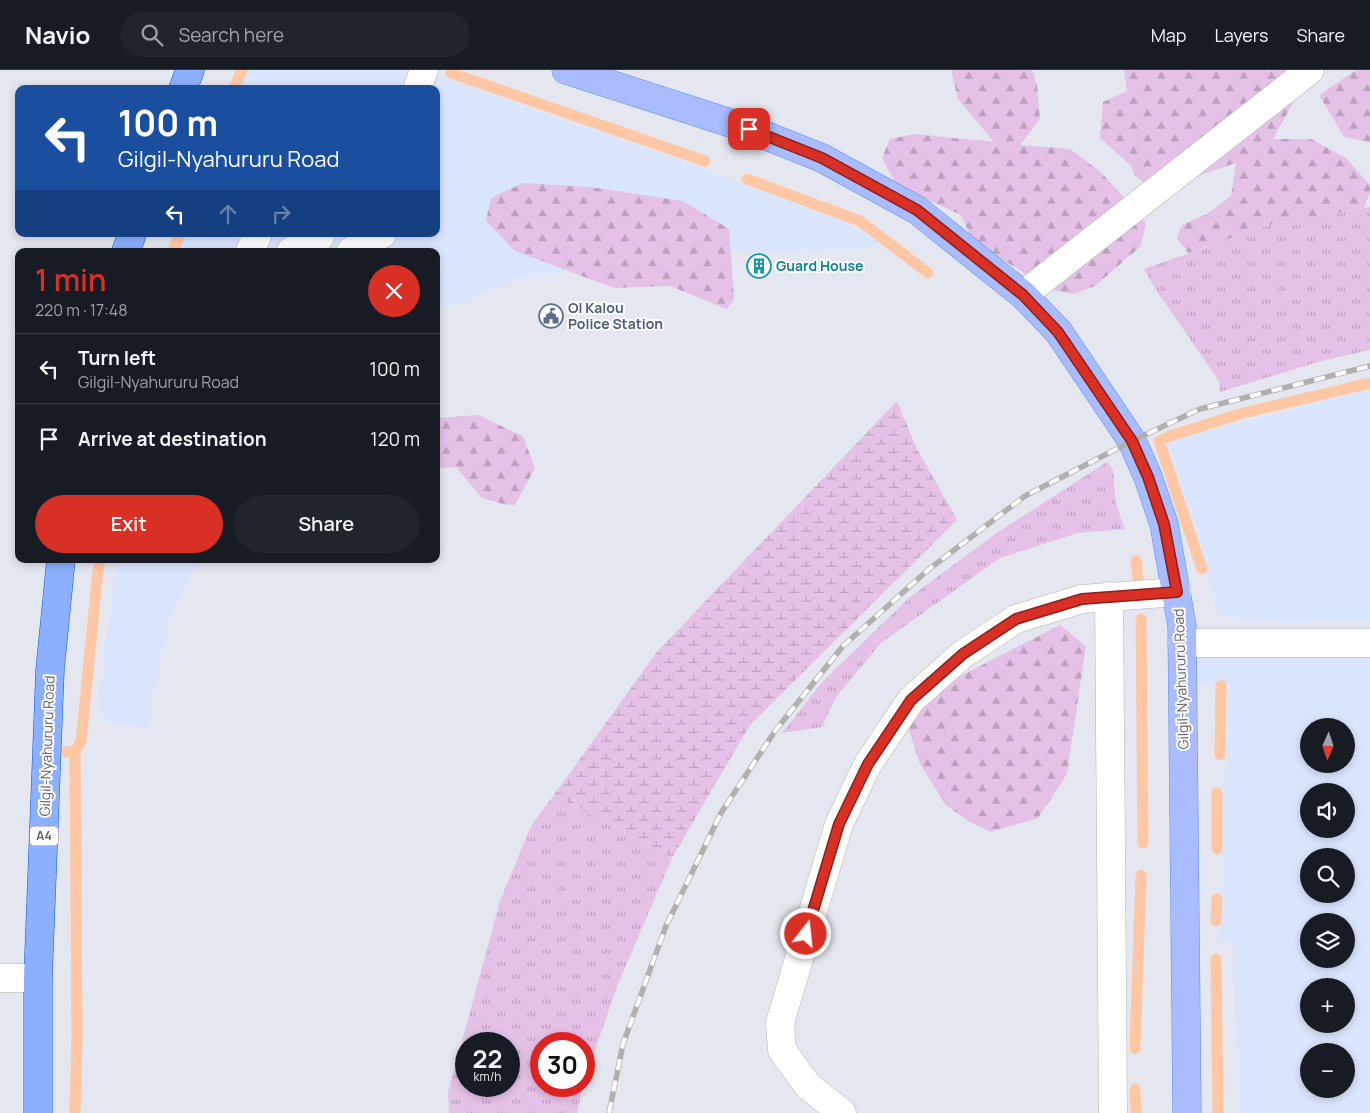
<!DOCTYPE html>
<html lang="en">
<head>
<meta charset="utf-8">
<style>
  :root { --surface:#171b24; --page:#20242c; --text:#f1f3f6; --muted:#9ea1a6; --line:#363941; --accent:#d93025 }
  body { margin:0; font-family:Manrope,sans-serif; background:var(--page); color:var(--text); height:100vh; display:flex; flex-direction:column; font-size:19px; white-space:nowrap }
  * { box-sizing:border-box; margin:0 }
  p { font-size:16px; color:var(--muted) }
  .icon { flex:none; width:28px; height:28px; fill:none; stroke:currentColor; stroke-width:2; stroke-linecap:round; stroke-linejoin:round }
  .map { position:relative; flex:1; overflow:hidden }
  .sheet { position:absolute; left:15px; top:178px; width:425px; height:315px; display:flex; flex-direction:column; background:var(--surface); border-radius:10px; box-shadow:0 2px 8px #0003 }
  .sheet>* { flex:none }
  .hud { position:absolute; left:15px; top:15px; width:425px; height:152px; border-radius:10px; box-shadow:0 2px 8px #0003; background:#1a4fa0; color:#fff; overflow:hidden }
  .needle { width:32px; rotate:183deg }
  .tools { position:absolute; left:1300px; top:648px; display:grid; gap:10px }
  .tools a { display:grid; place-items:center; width:55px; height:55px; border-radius:50%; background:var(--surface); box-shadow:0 2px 8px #0003; font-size:25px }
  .speed { position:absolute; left:455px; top:962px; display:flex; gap:10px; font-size:25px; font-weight:700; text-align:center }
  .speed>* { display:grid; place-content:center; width:65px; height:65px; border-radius:50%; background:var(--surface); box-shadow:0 2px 8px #0003; line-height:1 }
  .speed small { font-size:12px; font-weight:400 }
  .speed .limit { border:8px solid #d22; background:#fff; color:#111 }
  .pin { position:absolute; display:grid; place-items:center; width:42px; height:42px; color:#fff; margin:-21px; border-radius:10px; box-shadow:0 2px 8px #0006 }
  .me { position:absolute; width:55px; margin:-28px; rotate:16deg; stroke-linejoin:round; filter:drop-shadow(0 0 4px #0008) }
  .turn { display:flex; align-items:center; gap:18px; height:105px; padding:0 20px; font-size:22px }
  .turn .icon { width:65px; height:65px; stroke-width:2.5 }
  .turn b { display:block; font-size:35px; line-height:42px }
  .lanes { display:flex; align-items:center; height:48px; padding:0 20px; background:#0003; justify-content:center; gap:25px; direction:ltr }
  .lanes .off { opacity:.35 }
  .round { display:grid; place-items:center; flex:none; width:52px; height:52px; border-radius:26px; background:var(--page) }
  .headline { display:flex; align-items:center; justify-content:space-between; height:85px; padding:0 20px }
  h1 { font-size:30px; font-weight:600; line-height:38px; color:var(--accent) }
  .button { display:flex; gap:10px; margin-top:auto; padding:10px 20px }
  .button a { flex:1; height:58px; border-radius:30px; background:var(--accent); color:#fff; font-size:20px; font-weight:600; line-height:58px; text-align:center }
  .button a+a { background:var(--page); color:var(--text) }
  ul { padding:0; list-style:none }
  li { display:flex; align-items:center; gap:15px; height:70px; padding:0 20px; border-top:1px solid var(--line) }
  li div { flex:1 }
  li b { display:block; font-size:19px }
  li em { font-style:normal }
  header { display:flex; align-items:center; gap:30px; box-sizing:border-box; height:70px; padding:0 25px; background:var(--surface); border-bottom:1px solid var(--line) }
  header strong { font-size:24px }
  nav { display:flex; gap:28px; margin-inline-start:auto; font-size:18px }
  .search { width:350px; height:45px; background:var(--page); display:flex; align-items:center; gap:12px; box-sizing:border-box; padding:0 18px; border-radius:28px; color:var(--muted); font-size:19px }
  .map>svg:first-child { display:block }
  .commercial { fill:#dae5fe; fill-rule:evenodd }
  .grass { fill:url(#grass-tufts); fill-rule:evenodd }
  .forest { fill:url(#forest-firs) }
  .wetland { fill:url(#wetland-marsh) }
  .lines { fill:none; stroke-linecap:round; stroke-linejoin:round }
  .stream { stroke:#ffc7a4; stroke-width:11 }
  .minor-casing { stroke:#b7b4b0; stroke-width:29 }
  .major-casing { stroke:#598df3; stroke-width:29 }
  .highway-casing { stroke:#0059f3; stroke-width:29 }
  .minor { stroke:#fff; stroke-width:28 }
  .major { stroke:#a9bcff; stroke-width:28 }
  .highway { stroke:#8caffe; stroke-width:28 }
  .rail-casing { stroke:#b1b0af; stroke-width:5.5 }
  .rail { stroke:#fff; stroke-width:4; stroke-dasharray:11; stroke-linecap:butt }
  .route-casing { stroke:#8d1f18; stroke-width:12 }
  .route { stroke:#d93025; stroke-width:9 }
  .labels { text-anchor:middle; stroke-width:4; stroke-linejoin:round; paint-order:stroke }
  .shield { fill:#fff; stroke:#93908d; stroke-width:1 }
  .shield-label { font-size:12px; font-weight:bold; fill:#65615c }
  .culture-label { font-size:14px; font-weight:bold; fill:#0d838f; stroke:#fff; text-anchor:start }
  .service-label { font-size:14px; font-weight:bold; fill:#4e5e75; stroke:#fff; text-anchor:start }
  .street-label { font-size:14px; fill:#65615c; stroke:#fff }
</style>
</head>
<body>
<header>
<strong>Navio</strong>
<div class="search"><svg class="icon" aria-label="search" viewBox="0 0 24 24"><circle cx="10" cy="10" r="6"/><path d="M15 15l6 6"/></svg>Search here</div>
<nav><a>Map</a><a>Layers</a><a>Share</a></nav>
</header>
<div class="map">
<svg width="1370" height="1043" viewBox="0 0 1370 1043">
  <defs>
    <pattern id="grass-tufts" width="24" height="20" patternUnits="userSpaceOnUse" patternTransform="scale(1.25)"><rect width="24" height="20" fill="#e5c1e7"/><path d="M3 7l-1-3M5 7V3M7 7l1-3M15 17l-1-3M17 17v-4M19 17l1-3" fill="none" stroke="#bda0be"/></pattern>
    <pattern id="forest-firs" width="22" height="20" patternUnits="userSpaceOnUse" patternTransform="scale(1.25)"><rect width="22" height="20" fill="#e5c1e7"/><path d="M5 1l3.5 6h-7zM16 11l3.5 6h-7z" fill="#bda0be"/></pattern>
    <pattern id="wetland-marsh" width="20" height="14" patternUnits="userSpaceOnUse" patternTransform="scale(1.25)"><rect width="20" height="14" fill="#e5c1e7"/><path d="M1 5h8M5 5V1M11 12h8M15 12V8" fill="none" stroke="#bda0be"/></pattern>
  </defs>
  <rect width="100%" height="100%" fill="#e4e7ef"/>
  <path class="commercial" d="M248 0H420L682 91 844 152 877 171 876 176 837 181 794 183 696 181 522 208 436 242V181H179L186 164H436V19H241Z
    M1370 319V551L1297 553 1238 551 1218 544 1198 463 1167 372Z
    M117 489H200L170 545 147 660 102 651 99 622Z
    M1370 585V1043H1239L1233 873 1220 872 1223 724 1230 616 1197 614V586ZM1309 656H1346V694H1309ZM1309 721H1346V759H1309ZM1309 786H1346V824H1309ZM1309 851H1346V889H1309ZM1309 916H1346V954H1309ZM1309 981H1346V1019H1309Z"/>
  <path class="grass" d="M1370 137V280L1321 291 1220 322 1219 311 1154 217 1144 199 1272 154Z
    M1107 392 1113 400 1116 434 1125 459 1078 463 1000 488 881 573 836 627 822 657 782 663 823 611 910 527 998 462Z
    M554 725 672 788 618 914 587 1003 584 1015V974H541V1016H583L577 1043H449L448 1023 500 831 531 756ZM466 974H509V1016H466Z"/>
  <path class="forest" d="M951 0H1032L1037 15 1040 49 1020 75 1070 79 1101 102 1146 153 1141 176 1095 216 1073 224 1053 220 973 172 961 145 897 116 882 88 890 69 915 64 994 72 958 29Z
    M1124 0H1299L1301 18 1273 69H1311L1346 88 1370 115V122L1364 138 1272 154 1188 183 1177 168 1182 155 1207 144 1231 126 1236 93 1194 107 1148 116 1135 105 1131 96 1100 68 1103 32 1127 21Z
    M1356 0H1370V72L1344 67 1319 25Z
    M523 113 590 117 683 131 729 159 734 229 727 239 670 216 614 218 515 181 486 151 491 128Z
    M478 345 523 366 535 398 515 435 503 434 482 428 456 397 441 398 436 391V348Z
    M1060 555 1086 576 1067 704 1038 748 991 762 968 751 946 735 920 694 908 657 941 616Z"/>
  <path class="wetland" d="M897 331 916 377 957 450 750 655 672 788 554 725 656 583Z"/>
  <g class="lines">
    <path class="stream" d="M451 3 705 91
      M234 19 242 0
      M747 109 860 151 928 203
      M173 181 180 164
      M1136 491 1138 508
      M1202 499 1159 371 1170 366 1243 343 1370 313
      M1141 549 1143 773
      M66 682 75 681 81 672 97 510 100 489
      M1220 685 1221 615
      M1217 779V723
      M1216 851 1217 829
      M1216 889 1218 1043
      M1135 979 1141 805
      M1135 1019 1136 1043
      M75 1043 77 966 75 681"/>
    <g class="minor-casing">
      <path id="minor" d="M417 19 424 0
        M250 181 258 164
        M291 181 320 167
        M351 181 382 164
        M1023 225 1310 0
        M1109 526 1113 1043
        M1182 573H1370
        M0 908H38
        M842 1043 808 1016 782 980 780 953 839 754 868 694 911 630 963 584 1016 549 1082 529 1177 522"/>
    </g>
    <g class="major-casing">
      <path id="major" d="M566 0 749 59 822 88 917 140 1023 225 1058 261 1132 371 1148 407 1164 454 1182 556 1187 1043"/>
    </g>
    <g class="highway-casing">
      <path id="highway" d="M183 19 190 0
        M126 181 132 164
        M38 1043V908L50 600 61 489"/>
    </g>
    <use href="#minor" class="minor"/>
    <use href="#major" class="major"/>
    <use href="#highway" class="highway"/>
    <g class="rail-casing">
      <path id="rail" d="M609 1043 623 974 666 856 721 743 775 661 843 576 928 500 1025 426 1132 371 1200 339 1370 296"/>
    </g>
    <use href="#rail" class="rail"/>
  </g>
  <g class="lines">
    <g class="route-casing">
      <path id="route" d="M749 59 822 88 917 140 1023 225 1058 262 1132 371 1148 407 1164 454 1177 522 1082 529 1016 549 963 584 911 630 868 694 839 754 806 864"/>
    </g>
    <use href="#route" class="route"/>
  </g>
  <defs>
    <g id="building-ring" transform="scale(1.25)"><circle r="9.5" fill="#fff" stroke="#0f9aa8" stroke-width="1.5"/><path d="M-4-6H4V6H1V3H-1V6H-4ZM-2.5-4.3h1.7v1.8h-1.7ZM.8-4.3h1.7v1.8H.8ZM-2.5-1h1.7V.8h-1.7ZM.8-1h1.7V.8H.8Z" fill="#0f9aa8"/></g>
    <g id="civic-ring" transform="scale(1.25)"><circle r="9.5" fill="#fff" stroke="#5c6f8a" stroke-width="1.5"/><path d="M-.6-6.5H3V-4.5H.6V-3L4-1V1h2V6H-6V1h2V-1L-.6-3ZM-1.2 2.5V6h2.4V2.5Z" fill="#5c6f8a"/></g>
  </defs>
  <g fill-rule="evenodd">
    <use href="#building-ring" x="759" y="196"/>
    <use href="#civic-ring" x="551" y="246"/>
  </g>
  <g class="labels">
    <rect class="shield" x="30" y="756.5" width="28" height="19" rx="4"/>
    <g class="shield-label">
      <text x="44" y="770">A4</text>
    </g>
    <g class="culture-label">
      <text x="776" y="201">Guard House</text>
    </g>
    <g class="service-label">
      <text x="568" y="243">Ol Kalou<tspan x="568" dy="16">Police Station</tspan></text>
    </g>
    <g class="street-label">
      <text transform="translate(1181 609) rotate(-92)" y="5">Gilgil-Nyahururu Road</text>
      <text transform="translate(47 676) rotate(-88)" y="5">Gilgil-Nyahururu Road</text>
    </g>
  </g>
</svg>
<div class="tools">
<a><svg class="needle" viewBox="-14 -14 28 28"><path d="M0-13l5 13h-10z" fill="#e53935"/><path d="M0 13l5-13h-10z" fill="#9ea1a6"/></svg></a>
<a><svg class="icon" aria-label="sound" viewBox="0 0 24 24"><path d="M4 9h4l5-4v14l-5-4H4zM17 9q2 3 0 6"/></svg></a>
<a><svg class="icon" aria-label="search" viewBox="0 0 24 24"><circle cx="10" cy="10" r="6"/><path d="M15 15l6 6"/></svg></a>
<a><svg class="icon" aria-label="layers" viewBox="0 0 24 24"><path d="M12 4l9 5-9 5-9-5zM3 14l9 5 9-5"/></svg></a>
<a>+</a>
<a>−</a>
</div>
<div class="speed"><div>22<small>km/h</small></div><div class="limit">30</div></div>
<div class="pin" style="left:749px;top:59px;background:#d93025"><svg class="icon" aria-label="arrive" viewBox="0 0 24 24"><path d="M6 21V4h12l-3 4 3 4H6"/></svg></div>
<svg class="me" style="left:806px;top:864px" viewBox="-20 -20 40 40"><circle r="17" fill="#d93025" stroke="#fff" stroke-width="3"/><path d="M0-11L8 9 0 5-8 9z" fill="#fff"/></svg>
<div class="hud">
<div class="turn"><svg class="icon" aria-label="left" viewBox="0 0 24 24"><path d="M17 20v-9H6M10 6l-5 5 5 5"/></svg><div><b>100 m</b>Gilgil-Nyahururu Road</div></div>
<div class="lanes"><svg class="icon" aria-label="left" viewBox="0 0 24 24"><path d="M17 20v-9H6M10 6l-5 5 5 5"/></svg><svg class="icon off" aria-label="ahead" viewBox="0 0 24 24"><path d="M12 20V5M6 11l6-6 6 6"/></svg><svg class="icon off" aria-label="right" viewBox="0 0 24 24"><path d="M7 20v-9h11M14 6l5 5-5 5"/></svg></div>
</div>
<section class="sheet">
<div class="headline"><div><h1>1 min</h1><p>220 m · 17:48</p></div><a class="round" style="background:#d93025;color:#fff"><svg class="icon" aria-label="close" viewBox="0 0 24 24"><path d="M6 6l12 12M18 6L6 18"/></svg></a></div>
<ul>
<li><svg class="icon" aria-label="left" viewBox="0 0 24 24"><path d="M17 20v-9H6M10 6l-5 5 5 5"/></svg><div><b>Turn left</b><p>Gilgil-Nyahururu Road</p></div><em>100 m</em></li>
<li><svg class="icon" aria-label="arrive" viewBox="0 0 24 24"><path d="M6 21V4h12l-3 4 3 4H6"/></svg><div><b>Arrive at destination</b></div><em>120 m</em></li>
</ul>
<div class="button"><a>Exit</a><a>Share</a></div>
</section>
</div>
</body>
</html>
